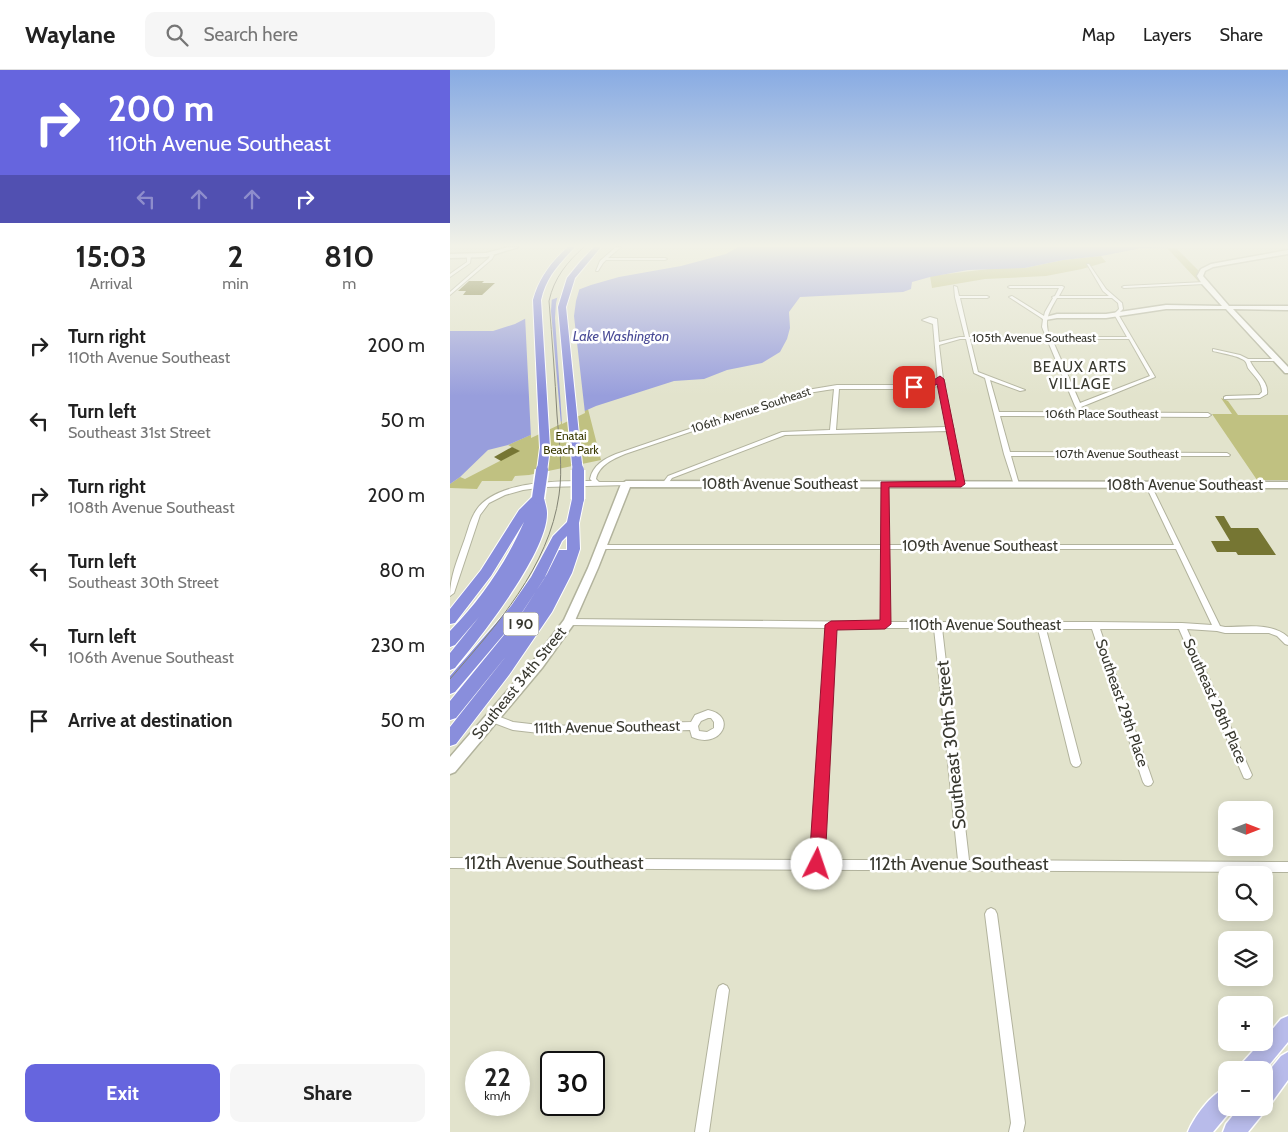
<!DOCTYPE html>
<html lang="en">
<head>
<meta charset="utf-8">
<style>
  :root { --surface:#fff; --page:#f6f6f6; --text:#222; --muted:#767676; --line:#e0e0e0; --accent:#6665de }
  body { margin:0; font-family:Cabin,sans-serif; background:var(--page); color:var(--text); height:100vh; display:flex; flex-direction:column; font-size:19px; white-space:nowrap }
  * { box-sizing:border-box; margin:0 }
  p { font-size:16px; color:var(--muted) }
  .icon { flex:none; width:28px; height:28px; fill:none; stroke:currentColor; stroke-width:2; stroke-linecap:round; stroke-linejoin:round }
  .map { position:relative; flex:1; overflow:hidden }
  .side { display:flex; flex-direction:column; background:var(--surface); width:450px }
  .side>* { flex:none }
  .banner { background:#6665de; color:#fff; overflow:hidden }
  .needle { width:32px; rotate:90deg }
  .controls { position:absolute; left:768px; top:731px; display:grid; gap:10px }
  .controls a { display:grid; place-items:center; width:55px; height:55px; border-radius:10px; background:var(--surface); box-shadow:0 2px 12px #0003; font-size:25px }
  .speed { position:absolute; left:15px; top:981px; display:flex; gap:10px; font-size:25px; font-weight:700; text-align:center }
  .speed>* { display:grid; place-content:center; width:65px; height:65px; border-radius:50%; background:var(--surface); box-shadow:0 2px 12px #0003; line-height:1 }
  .speed small { font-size:12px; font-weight:400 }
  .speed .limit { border:2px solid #111; border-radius:8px; background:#fff; color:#111 }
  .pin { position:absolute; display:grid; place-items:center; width:42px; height:42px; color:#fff; margin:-21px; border-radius:10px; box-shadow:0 2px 8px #0006 }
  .me { position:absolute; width:55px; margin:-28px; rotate:4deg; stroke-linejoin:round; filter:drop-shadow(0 0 4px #0008) }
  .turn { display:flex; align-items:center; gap:18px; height:105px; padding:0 25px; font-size:22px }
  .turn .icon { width:65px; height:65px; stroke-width:2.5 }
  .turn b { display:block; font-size:35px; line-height:42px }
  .lanes { display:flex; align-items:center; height:48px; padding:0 25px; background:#0003; justify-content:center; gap:25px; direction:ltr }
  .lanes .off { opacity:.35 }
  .eta { display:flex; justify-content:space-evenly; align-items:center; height:85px; text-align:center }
  .eta b { font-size:30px; font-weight:700; line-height:35px }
  .cta { display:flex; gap:10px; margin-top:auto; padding:10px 25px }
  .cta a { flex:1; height:58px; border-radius:10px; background:var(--accent); color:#fff; font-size:20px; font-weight:700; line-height:58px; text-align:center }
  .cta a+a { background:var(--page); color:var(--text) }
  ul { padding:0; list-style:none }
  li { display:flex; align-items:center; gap:15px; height:75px; padding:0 25px }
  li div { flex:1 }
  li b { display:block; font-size:19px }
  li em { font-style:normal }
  header { display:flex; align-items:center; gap:30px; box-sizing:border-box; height:70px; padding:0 25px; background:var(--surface); border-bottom:1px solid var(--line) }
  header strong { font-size:24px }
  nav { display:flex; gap:28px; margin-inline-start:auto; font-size:18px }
  .search { width:350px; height:45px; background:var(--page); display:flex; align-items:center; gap:12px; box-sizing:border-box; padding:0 18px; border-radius:10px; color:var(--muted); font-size:19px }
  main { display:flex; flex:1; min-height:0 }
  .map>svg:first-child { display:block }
  .green { fill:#c0c181 }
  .water { fill:#989edc }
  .pier { fill:#e2e3cc }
  .building { fill:#767633 }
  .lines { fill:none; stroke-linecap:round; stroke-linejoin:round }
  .street-casing { stroke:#b2b39d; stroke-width:2 }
  .secondary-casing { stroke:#b2b39d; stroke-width:3 }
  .primary-casing { stroke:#fff; stroke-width:3 }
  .highway-casing { stroke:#fff; stroke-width:2 }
  .street { fill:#fff; fill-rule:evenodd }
  .secondary { fill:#fff; fill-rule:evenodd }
  .primary { fill:#b8bbea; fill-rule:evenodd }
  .highway { fill:#898edc; fill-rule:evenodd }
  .tram { stroke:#838474; stroke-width:1 }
  .highway-bridge-far1-casing { stroke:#fff; stroke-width:12; stroke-linecap:butt }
  .highway-bridge-casing { stroke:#fff; stroke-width:15; stroke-linecap:butt }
  .highway-bridge-far1 { stroke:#898edc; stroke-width:10 }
  .highway-bridge { stroke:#898edc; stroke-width:12 }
  .route { fill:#e11d48; stroke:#92132f }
  .labels { text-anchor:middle; stroke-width:5; stroke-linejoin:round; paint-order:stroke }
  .far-street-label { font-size:12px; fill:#38382f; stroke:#fff }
  .far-park-label { font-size:12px; fill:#3a3a02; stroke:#fff }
  .far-water-label { font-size:14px; font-style:italic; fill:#4a4b96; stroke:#fff }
  .shield { fill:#fff; stroke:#74746d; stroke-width:1 }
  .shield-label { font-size:14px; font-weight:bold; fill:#38382f }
  .far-quarter-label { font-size:15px; letter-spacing:1px; fill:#38382f; stroke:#fff }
  .street-label { font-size:15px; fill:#38382f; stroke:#fff }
  .near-street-label { font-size:18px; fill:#38382f; stroke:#fff }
</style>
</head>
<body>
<header>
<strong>Waylane</strong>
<div class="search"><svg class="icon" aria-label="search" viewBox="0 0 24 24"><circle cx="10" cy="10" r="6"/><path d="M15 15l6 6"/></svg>Search here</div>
<nav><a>Map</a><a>Layers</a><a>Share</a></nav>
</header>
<main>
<section class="side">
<div class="banner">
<div class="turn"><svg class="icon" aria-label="right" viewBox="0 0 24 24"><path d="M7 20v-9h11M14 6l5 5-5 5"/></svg><div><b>200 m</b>110th Avenue Southeast</div></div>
<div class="lanes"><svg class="icon off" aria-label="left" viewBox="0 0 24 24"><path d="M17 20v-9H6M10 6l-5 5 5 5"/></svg><svg class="icon off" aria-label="ahead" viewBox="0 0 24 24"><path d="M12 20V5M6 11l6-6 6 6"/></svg><svg class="icon off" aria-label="ahead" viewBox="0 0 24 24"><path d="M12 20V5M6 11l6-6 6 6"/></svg><svg class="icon" aria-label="right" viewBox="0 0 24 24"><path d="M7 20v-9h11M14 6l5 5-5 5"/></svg></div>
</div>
<div class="eta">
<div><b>15:03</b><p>Arrival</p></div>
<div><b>2</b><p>min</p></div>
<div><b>810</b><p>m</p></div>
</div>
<ul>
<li><svg class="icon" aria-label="right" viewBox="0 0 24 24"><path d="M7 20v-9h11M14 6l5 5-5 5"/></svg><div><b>Turn right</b><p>110th Avenue Southeast</p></div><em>200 m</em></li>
<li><svg class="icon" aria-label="left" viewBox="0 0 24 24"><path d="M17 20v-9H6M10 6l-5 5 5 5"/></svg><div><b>Turn left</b><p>Southeast 31st Street</p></div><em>50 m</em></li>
<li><svg class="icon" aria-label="right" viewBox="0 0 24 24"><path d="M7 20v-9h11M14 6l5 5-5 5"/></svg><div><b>Turn right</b><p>108th Avenue Southeast</p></div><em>200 m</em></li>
<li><svg class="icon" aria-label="left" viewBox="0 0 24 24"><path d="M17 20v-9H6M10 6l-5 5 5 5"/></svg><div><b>Turn left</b><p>Southeast 30th Street</p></div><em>80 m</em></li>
<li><svg class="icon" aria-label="left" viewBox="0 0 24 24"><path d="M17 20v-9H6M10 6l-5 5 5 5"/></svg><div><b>Turn left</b><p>106th Avenue Southeast</p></div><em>230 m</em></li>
<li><svg class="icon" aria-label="arrive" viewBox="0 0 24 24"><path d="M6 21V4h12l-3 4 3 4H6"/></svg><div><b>Arrive at destination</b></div><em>50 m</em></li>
</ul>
<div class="cta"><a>Exit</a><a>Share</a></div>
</section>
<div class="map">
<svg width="838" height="1062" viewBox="0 0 838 1062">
  <rect width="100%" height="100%" fill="#e2e3cc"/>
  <path class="green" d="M717 178H726L751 203 752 212H749Z
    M651 186 656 192 632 199 596 206 535 209 482 218 480 206 547 198H575L613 190Z
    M771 328 778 331 788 345H838V410H807L762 344H782Z
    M138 339 151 390 79 405 65 406 62 411H32L27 419 0 418V414L10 407 15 409 69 381 58 375Z"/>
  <path class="water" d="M288 177H728L692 178 651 186 613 190 575 198 518 200 480 207 462 212 461 219 453 222 350 227 339 242 340 258 337 269 330 282 312 293 277 300 254 309 224 311 146 336 58 375 38 380 10 407 0 414V261H43L65 254 90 241 101 230 141 215 169 207 231 196 276 184Z"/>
  <path class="pier" d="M130 217 126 231 124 246 135 343 112 354 105 248 106 233 108 225Z
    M102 226 101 241 111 354 81 368 75 246 88 239Z"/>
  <path class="building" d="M19 211H34L32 213H45L32 225H13L16 221H8Z
    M62 377 70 381 51 391 44 387Z
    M765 446H774L781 458H808L826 485H788L786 482H767L761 471H780Z"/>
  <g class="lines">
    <g class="street-casing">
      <path id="street" d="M166 177H171L158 188H215L217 189 215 190H156L153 193 148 201H146L150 191Z
        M39 183 44 185 42 189 0 225V222L39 188 40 185Z
        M19 185 21 186 20 193 0 207V204L17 192V186Z
        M637 194H639L656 219 672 233 673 239 668 244 705 307 631 337 633 340 630 342 628 341 625 336 597 269H520L528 302 575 320 570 321 540 310 549 342 758 343 761 345 758 347 550 346 560 382 777 383 780 385 779 386H561L569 414 568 415H564L554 384 535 308 524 303 516 269H510L489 275 493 309 495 314 494 315 503 358 504 359 503 360 514 414 513 415H509L508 414 498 361 335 365 222 408 217 415H213L212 414 218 406 332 362 380 360 384 319 377 320 352 324 175 384C163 389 149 395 146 409L149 412H176L178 413V415L95 417 73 420 55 425 39 433 30 445 4 523 0 526C0 507 7 491 13 474 17 464 19 453 24 444 41 410 109 411 142 411L140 409C143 395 154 389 166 384L351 321 387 315H464L488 313 483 254 472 250 480 247 487 249 489 272 510 267H515L505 227 504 216 507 217 509 226H537L539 227 537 228H510L519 267H596L592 257 593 249 559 227 562 226 594 246 595 242 603 228 602 227 605 226 609 218H560L558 217 560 216H612L614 217 609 226H659L653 221ZM607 228H662L668 233 669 239 664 244 677 267H600C593 251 599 242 607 228ZM602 269H679L700 306 630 333ZM489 316 497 357 386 360 389 319H464Z
        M755 212 756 213 754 214 674 218 672 217 674 216Z
        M763 279 790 285 798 289H830V291H800C805 303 819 311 817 324L810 328 774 329V327L776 326 809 325 812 322C812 312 804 306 798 298 797 296 797 293 795 291 790 286 771 283 763 281Z
        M435 412 438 414V475H724L695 414 696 413H700L770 556 775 557C795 557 822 552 838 567V575L835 574 827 566 819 563H775L767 561 737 559 802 705 800 708 797 709 794 708 729 559H650L703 712 701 715 698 716 695 715 693 712 642 559H596L631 693 629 696 626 697 623 696 621 693 588 559 492 558 519 790 838 792V802L0 798V788L362 790 377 558 119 555 116 554 115 552 116 550 119 549 431 552 432 479H152L149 477 152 475H432V414ZM438 479H726L762 555 732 553 645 552H439ZM385 558H484L508 790H372Z
        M258 640C288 646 271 680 242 667L240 660 98 664 63 660 39 651 38 648 39 645 42 644 63 652 98 656 241 652 245 645ZM258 648H261L264 652V658L257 662 249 661 248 656 251 651Z
        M541 838 545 840 547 844 575 1053 573 1062H559L561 1053 535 844 537 840Z
        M273 914 277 916 279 920 259 1062H245L267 920 269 916Z"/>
    </g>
    <g class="secondary-casing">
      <path id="secondary" d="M59 177H68L36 187 0 188V184L36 183Z
        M838 180V184L763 197 755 201 753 206 779 236H838V240L783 239 838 297V303H835L776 239H716L656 248H607L595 250 592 248 607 244H656L716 235 772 236 752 214 747 206 751 199 761 194Z
        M176 411 838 412V418L180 417 148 498 123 555 92 598 5 702 0 704V687L84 590 114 550 138 498 171 414Z"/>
    </g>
    <g class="primary-casing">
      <path id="primary" d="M838 946V972L814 1001 790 1000 793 992 811 972H814V969L831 949Z
        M838 982V1010L822 1032 814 1035V1007L831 986Z
        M776 1018V1038H783L763 1062H738C744 1047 761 1024 776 1018Z
        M814 1037V1038L811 1046 798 1062H773L776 1054 789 1038Z"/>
    </g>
    <g class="highway-casing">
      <path id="highway" d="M118 177H125C109 194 96 207 91 230L100 378 95 381 90 378 83 230C89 208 101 192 118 177Z
        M144 177H151L125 208 116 237 132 394 127 397 122 394 108 237 117 208 130 192Z
        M88 424 94 428C95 433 97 438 97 443 98 482 30 568 5 598L0 600V583L29 547 5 575 0 577V561C31 529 56 493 74 452L41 506 5 553 0 554V539L31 500 69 440 84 425Z
        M128 425 134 429 129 453 130 479 122 503 102 542 59 605 6 674 0 676V657L57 585 6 648 0 650V631L72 543 97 504 109 480H117V466L112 471 94 509 71 544 5 622 0 624V606L61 536 81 507 103 466 117 452 122 429Z"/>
    </g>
    <use href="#street" class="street"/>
    <use href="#secondary" class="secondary"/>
    <use href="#primary" class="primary"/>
    <use href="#highway" class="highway"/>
    <path class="tram" d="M0 609C46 556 99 497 109 425 113 398 109 371 107 345 105 307 102 269 99 231 104 208 117 192 134 177"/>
    <g class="highway-bridge-far1-casing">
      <path id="highway-bridge-far1" d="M127 394 128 401
        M92 401 95 378"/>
    </g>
    <g class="highway-bridge-casing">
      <path id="highway-bridge" d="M128 400V429
        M88 428 92 400"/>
    </g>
    <use href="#highway-bridge-far1" class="highway-bridge-far1"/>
    <use href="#highway-bridge" class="highway-bridge"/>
  </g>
  <linearGradient id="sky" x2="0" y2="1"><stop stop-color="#88abe3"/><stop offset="0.54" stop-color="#f2f2e8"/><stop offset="1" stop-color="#f2f2e8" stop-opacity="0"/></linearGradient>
  <rect width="838" height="326" fill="url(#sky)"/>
  <path class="route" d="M490 306 494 309 515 414 511 417H439L441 554 435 559 387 560 375 794 372 799 367 802 361 799 359 794 375 555 381 551 430 550 431 412 506 411 487 314C481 319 466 321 460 317L464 315 479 313Z"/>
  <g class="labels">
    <g class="far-street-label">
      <text x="584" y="272">105th Avenue Southeast</text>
      <text transform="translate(301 340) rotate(-18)" y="4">106th Avenue Southeast</text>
      <text x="652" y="348">106th Place Southeast</text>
      <text x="667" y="388">107th Avenue Southeast</text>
    </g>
    <g class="far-park-label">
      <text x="121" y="370">Enatai<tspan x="121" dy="14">Beach Park</tspan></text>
    </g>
    <g class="far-water-label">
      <text x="171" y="271">Lake Washington</text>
    </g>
    <rect class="shield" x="53.5" y="542.5" width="35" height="23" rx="4"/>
    <g class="shield-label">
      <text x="71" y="559">I 90</text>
    </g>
    <g class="far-quarter-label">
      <text x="630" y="302">BEAUX ARTS<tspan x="630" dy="17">VILLAGE</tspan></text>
    </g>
    <g class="street-label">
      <text x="330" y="419">108th Avenue Southeast</text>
      <text x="735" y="420">108th Avenue Southeast</text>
      <text x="530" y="481">109th Avenue Southeast</text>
      <text x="535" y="560">110th Avenue Southeast</text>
      <text transform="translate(69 613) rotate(-51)" y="5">Southeast 34th Street</text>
      <text transform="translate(765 631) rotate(66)" y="5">Southeast 28th Place</text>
      <text transform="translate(672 633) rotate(71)" y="5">Southeast 29th Place</text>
      <text transform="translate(157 657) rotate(-1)" y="5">111th Avenue Southeast</text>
    </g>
    <g class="near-street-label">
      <text transform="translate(501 675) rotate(-96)" y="6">Southeast 30th Street</text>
      <text x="104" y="799">112th Avenue Southeast</text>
      <text x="509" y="800">112th Avenue Southeast</text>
    </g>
  </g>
</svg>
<div class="controls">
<a><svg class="needle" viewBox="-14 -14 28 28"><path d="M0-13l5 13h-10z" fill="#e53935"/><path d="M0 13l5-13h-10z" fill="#767676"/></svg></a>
<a><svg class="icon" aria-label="search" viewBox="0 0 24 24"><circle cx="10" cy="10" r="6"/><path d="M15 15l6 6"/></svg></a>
<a><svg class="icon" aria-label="layers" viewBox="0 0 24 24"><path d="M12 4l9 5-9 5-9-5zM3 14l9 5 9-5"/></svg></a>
<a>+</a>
<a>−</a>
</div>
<div class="speed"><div>22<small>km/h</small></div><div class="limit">30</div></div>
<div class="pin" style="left:464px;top:317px;background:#d93025"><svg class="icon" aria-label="arrive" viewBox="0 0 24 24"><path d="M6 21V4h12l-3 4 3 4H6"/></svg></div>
<svg class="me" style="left:367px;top:794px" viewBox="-20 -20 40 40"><circle r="19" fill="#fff"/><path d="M0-13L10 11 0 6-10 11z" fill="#e11d48"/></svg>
</div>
</main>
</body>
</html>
